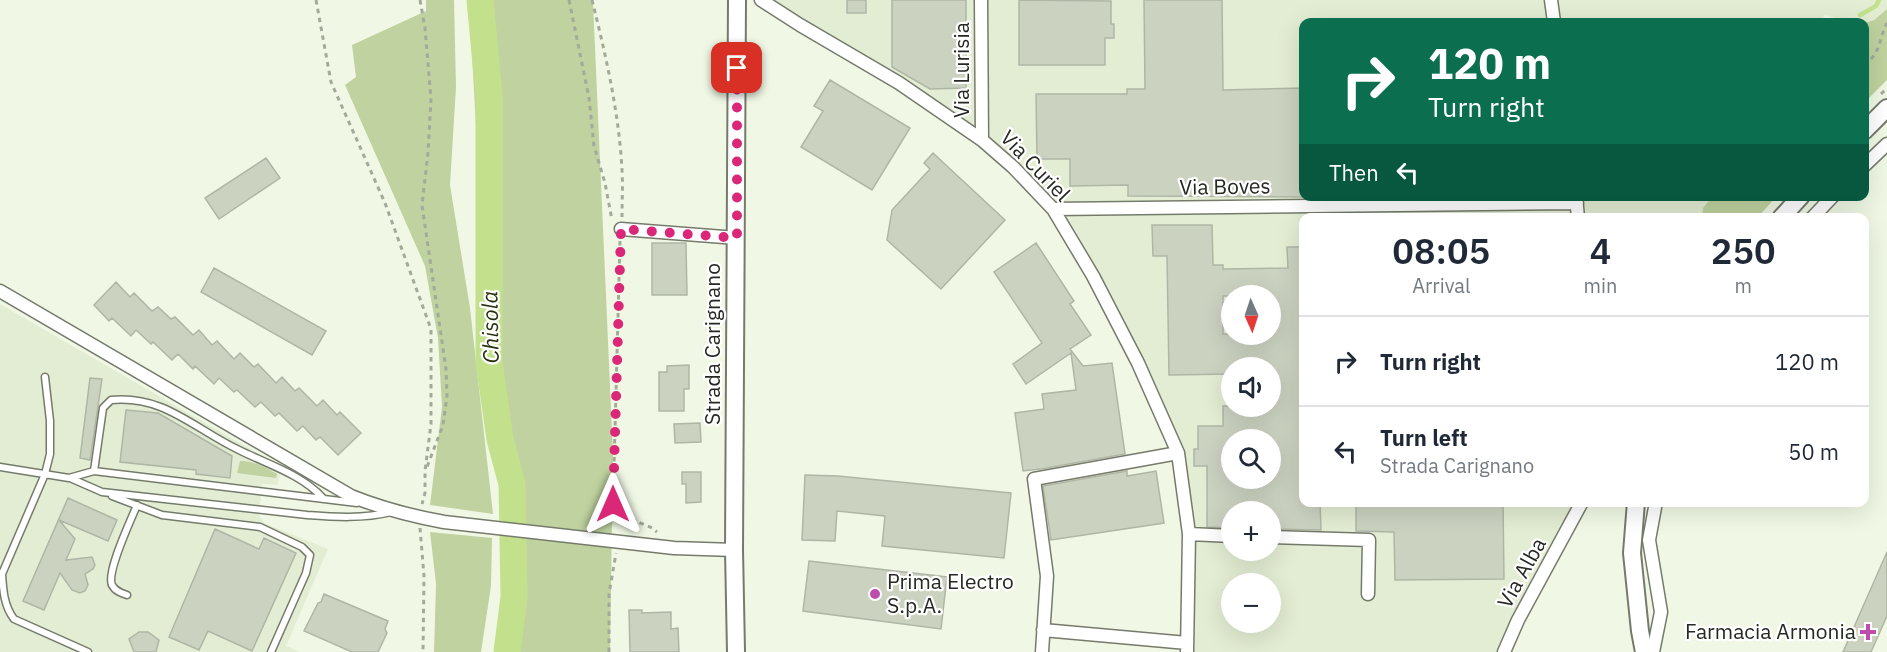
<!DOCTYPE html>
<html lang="en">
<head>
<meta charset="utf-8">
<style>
  :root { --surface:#fff; --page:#f6f6f7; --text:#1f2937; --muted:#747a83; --line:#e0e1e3 }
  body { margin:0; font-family:"IBM Plex Sans",sans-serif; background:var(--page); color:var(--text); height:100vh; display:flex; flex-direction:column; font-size:22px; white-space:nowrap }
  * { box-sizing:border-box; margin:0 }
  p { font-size:20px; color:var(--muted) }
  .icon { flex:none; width:33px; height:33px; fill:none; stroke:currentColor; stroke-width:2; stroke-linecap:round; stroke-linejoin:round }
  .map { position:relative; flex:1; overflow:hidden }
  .sheet { position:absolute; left:1299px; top:213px; width:570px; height:294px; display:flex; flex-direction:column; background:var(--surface); border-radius:12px; box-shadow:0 6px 24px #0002 }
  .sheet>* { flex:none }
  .banner { position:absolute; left:1299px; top:18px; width:570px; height:183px; border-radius:12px; box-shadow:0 6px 24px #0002; background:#0b6e4f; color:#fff; overflow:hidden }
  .needle { width:39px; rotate:177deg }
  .tools { position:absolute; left:1221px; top:285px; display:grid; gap:12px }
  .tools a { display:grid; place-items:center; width:60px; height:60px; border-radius:50%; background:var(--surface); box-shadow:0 6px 24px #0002; font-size:30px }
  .pin { position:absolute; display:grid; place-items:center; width:51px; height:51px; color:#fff; margin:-26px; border-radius:12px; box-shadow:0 3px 9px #0006 }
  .me { position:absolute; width:66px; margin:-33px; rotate:0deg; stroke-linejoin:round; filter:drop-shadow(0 0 4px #0008) }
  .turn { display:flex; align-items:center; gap:21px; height:126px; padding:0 30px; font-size:27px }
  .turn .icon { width:78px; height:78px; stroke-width:2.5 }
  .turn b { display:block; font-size:42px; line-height:51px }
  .then { display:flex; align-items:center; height:57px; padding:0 30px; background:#0003; gap:12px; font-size:22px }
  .eta { display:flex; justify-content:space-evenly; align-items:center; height:102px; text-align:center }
  .eta b { font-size:36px; font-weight:600; line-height:42px }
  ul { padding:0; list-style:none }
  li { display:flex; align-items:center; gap:18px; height:90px; padding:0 30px; border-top:2px solid var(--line) }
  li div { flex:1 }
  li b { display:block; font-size:22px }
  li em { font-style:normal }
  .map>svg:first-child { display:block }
  .built { fill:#e3edd3; fill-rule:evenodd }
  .green { fill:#bfd29f }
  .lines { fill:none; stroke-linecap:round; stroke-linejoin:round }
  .stream { stroke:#c3e18d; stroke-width:4.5 }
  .river { stroke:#c3e18d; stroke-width:27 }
  .building { fill:#cbd2c0; stroke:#afb6a5; stroke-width:1.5; fill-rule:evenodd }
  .lane-casing { stroke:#757b6b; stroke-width:9 }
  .street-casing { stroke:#757b6b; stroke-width:15 }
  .secondary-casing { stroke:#757b6b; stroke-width:20 }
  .path { stroke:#a3aa9b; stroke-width:3; stroke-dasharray:4.5 4.5; stroke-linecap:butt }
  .lane { stroke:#fff; stroke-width:6 }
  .street { stroke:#fff; stroke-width:12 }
  .secondary { stroke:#fff; stroke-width:16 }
  .route { stroke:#db2777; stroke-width:10; stroke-dasharray:0 18 }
  .poi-dot { fill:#bd4eab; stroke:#fff; stroke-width:2 }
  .labels { text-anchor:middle; stroke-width:4.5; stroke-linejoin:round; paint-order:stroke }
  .street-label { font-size:21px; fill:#262922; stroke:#fff }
  .poi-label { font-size:21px; fill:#262922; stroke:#fff; text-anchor:start }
  .water-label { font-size:22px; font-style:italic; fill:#26310e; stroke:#fff }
</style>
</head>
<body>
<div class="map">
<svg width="1887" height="652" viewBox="0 0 1887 652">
  <rect width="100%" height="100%" fill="#f0f8e5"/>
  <path class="built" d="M761 0H1887V9L1874 20 1865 23 1844 22 1825 14 1821 22H1304V196L1712 197 1703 208 1702 217 1304 218V502L1578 503 1504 652H1187L1189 534 1178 453 1053 209 982 139ZM1232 296H1270V334H1232ZM1232 368H1270V406H1232ZM1232 440H1270V478H1232ZM1232 512H1270V550H1232ZM1232 584H1270V622H1232Z
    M0 304 271 461 268 466 280 475 277 485 262 484 259 515 264 523 328 549 286 646 300 652H0Z"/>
  <path class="green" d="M426 0H454L456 87 450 185 470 308 493 514 430 505 442 407 438 338 425 266 345 85 356 77 352 45 426 11Z
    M469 0H592L593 2 613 454 610 652H507L514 597 512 484 489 362Z
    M1887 9V80L1865 102V23L1874 20Z
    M1712 197V196L1776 197 1758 217H1702L1703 208Z
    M240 461C254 461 265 467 277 474L276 478 237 473Z
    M430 532 492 538 491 586 481 652H434L436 584Z"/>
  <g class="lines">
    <path class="stream" d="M1860 15 1876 6 1879 0"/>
    <path class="river" d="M480 0 489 95V362L500 439 512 484 514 597 507 652"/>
  </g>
  <path class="building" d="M847 0H866V13H847Z
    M892 0H966V88L930 89 892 67Z
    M1019 0 1111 1V24H1114V38H1105V65H1019Z
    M1144 0H1222L1223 90 1304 88V197L1128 196V185L1070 186V159H1037L1036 94H1127V89H1145Z
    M830 80 910 128 872 190 801 147 823 111 814 106Z
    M933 153 1005 220 941 289 887 240 892 210 930 169 924 163Z
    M266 158 280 178 219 219 205 198Z
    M1152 225H1212L1213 265H1223V269L1288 268 1287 247H1304V502H1320L1321 530 1270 529V512H1232V528L1207 527V466H1194V449H1198V426H1223V406H1270V368H1232V374L1169 375 1167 256H1153ZM1223 296H1270V334H1223ZM1232 440H1270V478H1232Z
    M652 243H686L687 295H652Z
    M1036 243 1074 301 1070 304 1091 335 1070 349 1083 366 1112 363 1125 454 1041 469 1023 471 1015 413 1044 409 1042 394 1076 390 1071 353 1026 384 1013 364 1042 343 994 272Z
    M214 268 326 331 312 355 201 292Z
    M116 282 130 297 134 293 152 311 158 307 171 319 175 317 193 335 199 330 212 345 217 341 234 359 240 353 254 367 258 364 276 383 282 377 295 391 299 388 317 406 323 400 337 415 340 412 361 433 338 455 320 437 316 440 303 426 297 431 279 413 275 416 261 402 255 407 237 390 234 392 219 378 214 384 195 366 193 369 178 354 172 360 153 342 151 344 136 330 131 336 112 318 109 321 94 305Z
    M689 365V389H684V411H659V372H667V366Z
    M90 378 102 379 90 460 80 458Z
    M126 410 158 413 232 456 230 478 196 474V470L120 462Z
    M700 423 701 442 675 443 674 424Z
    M1127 471V476L1156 471 1164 523 1051 540 1043 486Z
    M682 472H701V502L686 503V484H682Z
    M805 475 838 476 1011 493 1004 558 882 546 885 516 837 511 835 541 802 540Z
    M68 498 117 520 108 541 59 520 75 539 66 560 92 557 95 565 93 569 85 574 88 585 85 591 80 593 72 590 60 573 44 610 23 601Z
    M1356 502H1503L1504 579 1395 580 1394 532 1356 531Z
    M215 529 259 549 264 538 296 553 252 651 208 631 199 650 169 637Z
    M1887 552V616L1871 652H1843Z
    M809 561 947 577 941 629 803 611Z
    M324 594 388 621 385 629 387 633 378 652H352L304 631 318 603 321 602Z
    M629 610H642V613L671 612V629L678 628 679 652H630Z
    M139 632H148L159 640 156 652H134L129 639Z"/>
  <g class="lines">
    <g class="lane-casing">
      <path id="lane" d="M0 467 69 478 94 471 357 503
        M94 471 103 408 111 400C165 395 194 429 239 450 267 464 301 474 323 498
        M70 478 102 492 307 515C334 517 364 519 391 512
        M112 496 162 515 260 527 302 547 310 555 306 573 271 652
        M0 573 2 574 45 474 50 454V421L45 377
        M2 574C3 590 4 606 14 619L88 652
        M127 595C121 593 115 591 112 585 106 572 131 520 137 505"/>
    </g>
    <g class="street-casing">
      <path id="street" d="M761 0 800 25 899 83 982 140 1013 167 1053 209 1093 276 1138 363 1178 453 1189 534 1187 652
        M981 0 982 140
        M1551 0 1554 22
        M1864 166 1887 144
        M1576 196 1578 218
        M1053 209 1577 203
        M1812 218 1833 196
        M621 229 737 238
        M0 291 351 496C381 508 411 516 444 522L674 548 734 550
        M1189 534 1232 536
        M1270 537 1369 540 1368 594
        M1043 630 1187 643
        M1042 652 1047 576 1034 479 1178 453
        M1504 652 1518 620 1582 502
        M1653 652 1661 612 1649 540 1656 502"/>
    </g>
    <g class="secondary-casing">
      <path id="secondary" d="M1864 131 1887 108
        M1781 218 1801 196
        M1636 502 1632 553 1640 631 1644 652
        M736 652 734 550 737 0"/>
    </g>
    <path class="path" d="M316 0 331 82 385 203 431 329V424L425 471V493L422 504
      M420 0 425 28 431 99 428 153 422 205 446 369 447 396 443 425 427 467
      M569 0 589 98 594 146 605 183 612 220
      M592 0C606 56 619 113 622 170 623 186 622 201 622 217
      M1864 65C1882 52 1878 40 1887 23
      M1881 94 1887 88
      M620 241 613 504 618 513 652 528 657 532
      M420 528 424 576 423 652
      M609 652V594L616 553"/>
    <use href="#lane" class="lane"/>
    <use href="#street" class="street"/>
    <use href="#secondary" class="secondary"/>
  </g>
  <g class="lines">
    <path class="route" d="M613 504 621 229 737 238V68"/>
  </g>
  <g class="poi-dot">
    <circle cx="875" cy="594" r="6"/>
    <path d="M1865 623h6v6h6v6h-6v6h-6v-6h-6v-6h6z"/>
  </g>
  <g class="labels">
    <g class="street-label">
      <text transform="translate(962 70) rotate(-90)" y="7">Via Lurisia</text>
      <text transform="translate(1035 166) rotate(46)" y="7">Via Curiel</text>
      <text transform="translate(1225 187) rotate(-1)" y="7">Via Boves</text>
      <text transform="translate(713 344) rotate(-90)" y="7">Strada Carignano</text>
      <text transform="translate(1522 573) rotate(-61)" y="7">Via Alba</text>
    </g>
    <g class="poi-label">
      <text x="887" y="589">Prima Electro<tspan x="887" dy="24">S.p.A.</tspan></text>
      <text x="1856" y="639" text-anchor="end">Farmacia Armonia</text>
    </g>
    <g class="water-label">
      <text transform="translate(490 327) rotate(-91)" y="8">Chisola</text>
    </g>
  </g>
</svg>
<div class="tools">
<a><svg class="needle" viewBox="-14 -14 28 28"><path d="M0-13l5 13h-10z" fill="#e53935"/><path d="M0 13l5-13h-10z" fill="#747a83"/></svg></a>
<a><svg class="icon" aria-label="sound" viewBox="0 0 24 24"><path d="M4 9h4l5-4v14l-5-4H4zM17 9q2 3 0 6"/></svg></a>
<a><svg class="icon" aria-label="search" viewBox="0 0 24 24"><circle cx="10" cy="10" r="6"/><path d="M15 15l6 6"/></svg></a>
<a>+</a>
<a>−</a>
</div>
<div class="pin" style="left:737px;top:68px;background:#d93025"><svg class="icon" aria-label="arrive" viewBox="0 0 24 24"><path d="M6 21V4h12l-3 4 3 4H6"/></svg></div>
<svg class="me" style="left:613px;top:504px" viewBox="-20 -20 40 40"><path d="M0-17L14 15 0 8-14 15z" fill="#db2777" stroke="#fff" stroke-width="4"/></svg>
<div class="banner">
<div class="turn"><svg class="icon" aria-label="right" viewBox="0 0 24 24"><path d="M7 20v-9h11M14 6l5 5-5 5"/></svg><div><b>120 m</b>Turn right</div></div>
<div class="then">Then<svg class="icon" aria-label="left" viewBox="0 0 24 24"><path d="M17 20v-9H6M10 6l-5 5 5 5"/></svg></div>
</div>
<section class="sheet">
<div class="eta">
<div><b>08:05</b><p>Arrival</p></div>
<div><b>4</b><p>min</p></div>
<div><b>250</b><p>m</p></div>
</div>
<ul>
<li><svg class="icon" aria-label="right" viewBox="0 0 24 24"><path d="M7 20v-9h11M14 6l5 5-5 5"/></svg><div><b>Turn right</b></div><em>120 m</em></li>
<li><svg class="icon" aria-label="left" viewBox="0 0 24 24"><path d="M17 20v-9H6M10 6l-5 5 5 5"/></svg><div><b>Turn left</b><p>Strada Carignano</p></div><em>50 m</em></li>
</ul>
</section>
</div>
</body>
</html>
